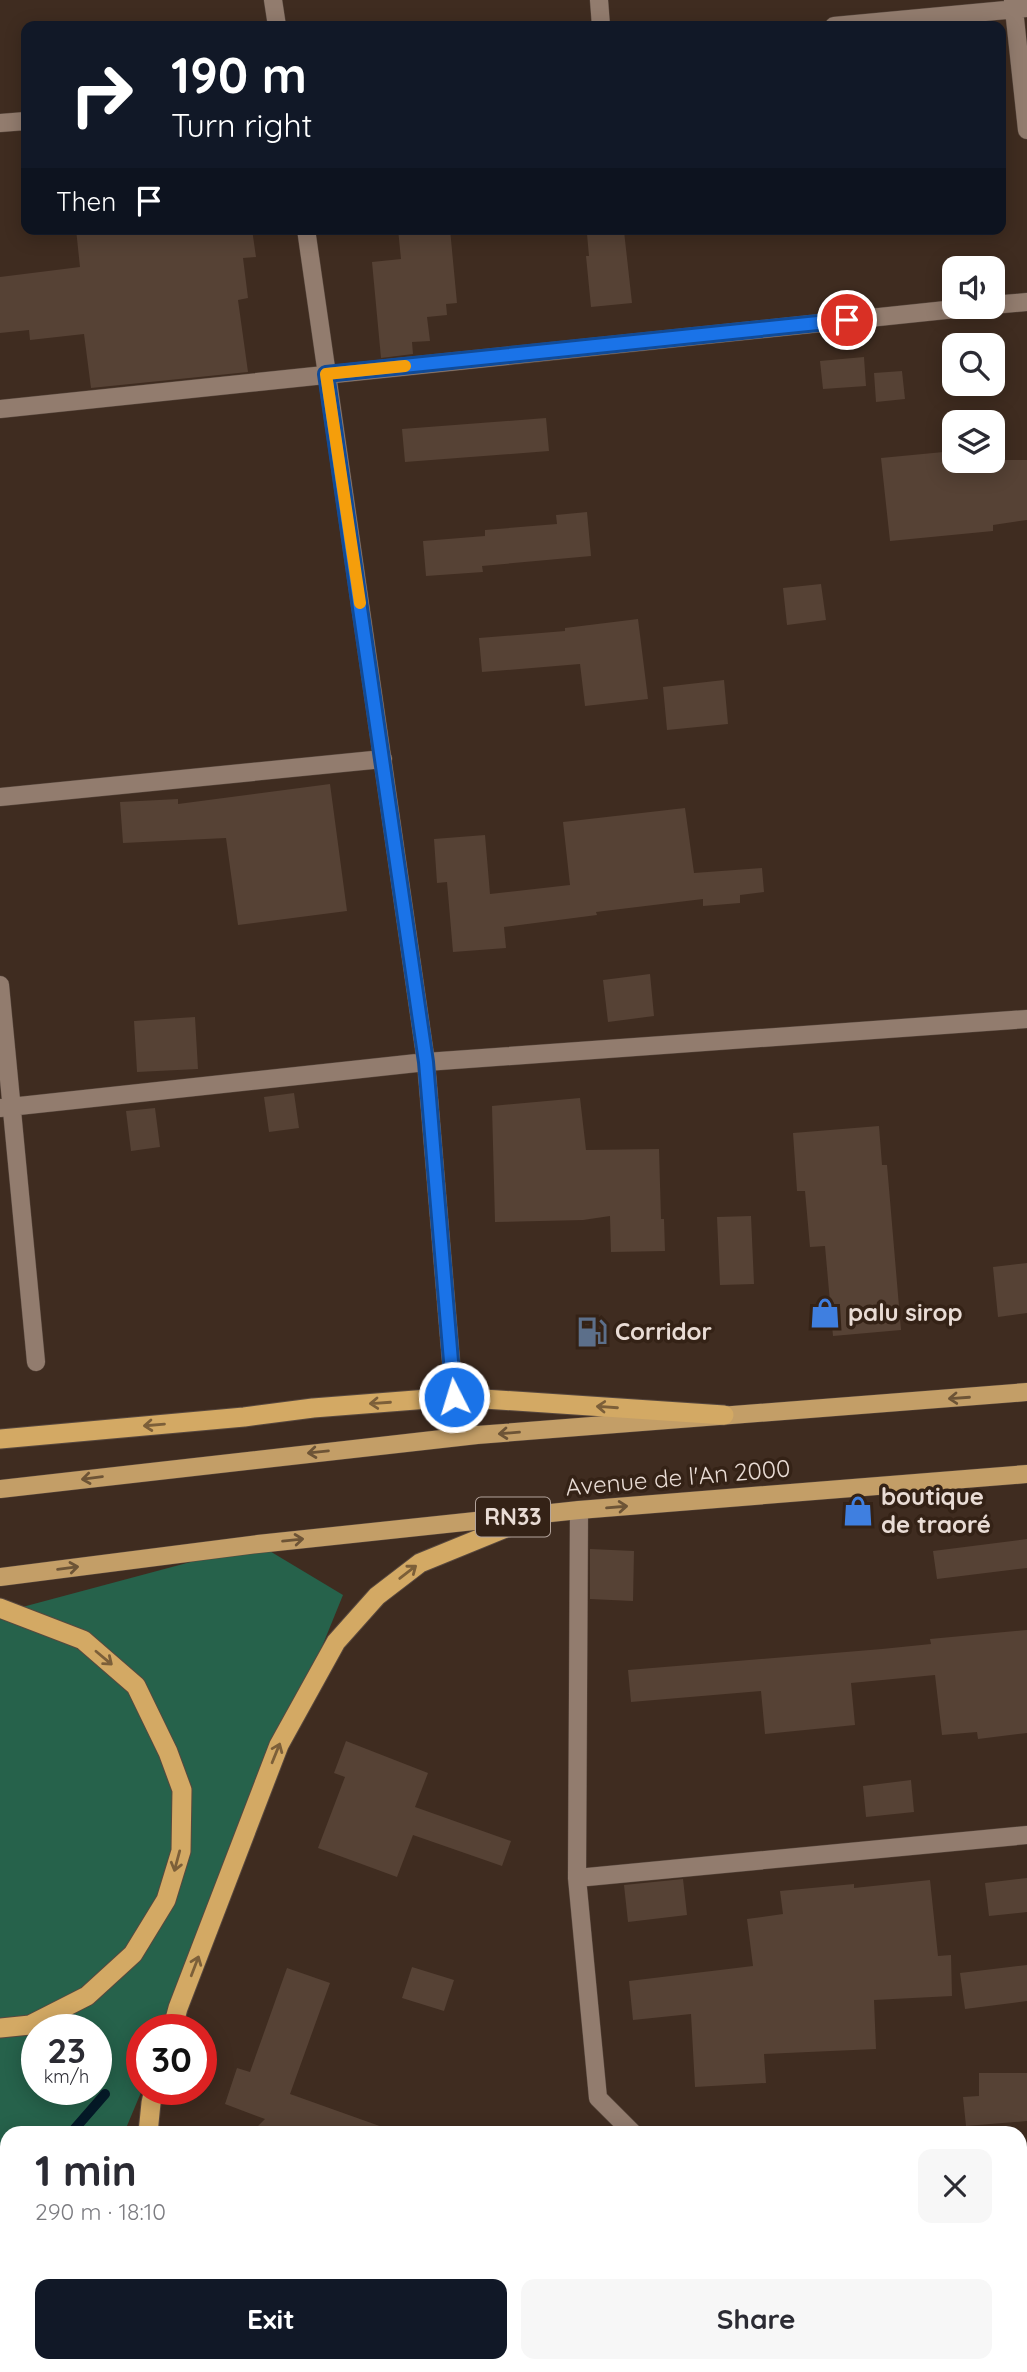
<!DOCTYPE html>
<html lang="en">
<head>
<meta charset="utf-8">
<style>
  :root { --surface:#fff; --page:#f7f7f7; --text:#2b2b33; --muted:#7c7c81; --accent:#111827 }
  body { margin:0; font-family:Quicksand,sans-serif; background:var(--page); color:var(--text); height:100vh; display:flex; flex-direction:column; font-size:26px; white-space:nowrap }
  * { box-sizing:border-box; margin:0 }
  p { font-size:23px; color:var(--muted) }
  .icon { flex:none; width:38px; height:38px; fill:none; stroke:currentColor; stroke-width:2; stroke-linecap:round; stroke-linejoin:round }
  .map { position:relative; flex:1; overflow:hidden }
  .details { position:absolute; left:0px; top:2126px; width:1027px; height:247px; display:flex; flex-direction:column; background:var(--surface); border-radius:21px 21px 0 0; box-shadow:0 4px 18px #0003 }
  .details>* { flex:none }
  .banner { position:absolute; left:21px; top:21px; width:985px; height:214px; border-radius:14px; box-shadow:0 4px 18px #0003; background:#111827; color:#fff; overflow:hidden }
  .controls { position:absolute; left:942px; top:256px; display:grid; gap:14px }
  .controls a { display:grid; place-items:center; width:63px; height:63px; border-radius:14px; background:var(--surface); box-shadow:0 4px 18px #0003; font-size:35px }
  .speed { position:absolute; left:21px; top:2014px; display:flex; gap:14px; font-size:35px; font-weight:700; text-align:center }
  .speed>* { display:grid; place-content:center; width:91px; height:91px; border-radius:50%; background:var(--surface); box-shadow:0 4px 18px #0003; line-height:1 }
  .speed small { font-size:18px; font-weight:400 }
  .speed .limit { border:10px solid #d22; background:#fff; color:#111 }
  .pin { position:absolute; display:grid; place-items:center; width:60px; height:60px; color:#fff; margin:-30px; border:4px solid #fff; border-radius:50%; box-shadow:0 2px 7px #0007 }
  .me { position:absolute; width:77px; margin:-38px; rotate:355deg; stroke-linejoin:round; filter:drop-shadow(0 0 5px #0008) }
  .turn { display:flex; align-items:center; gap:24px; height:147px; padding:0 35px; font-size:32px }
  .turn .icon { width:91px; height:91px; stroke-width:2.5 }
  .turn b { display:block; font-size:49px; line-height:60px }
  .then { display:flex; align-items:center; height:66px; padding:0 35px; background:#0003; gap:14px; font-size:26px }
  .round { display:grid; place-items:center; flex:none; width:74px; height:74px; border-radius:14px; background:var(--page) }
  .headline { display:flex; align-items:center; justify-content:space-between; height:119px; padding:0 35px }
  h1 { font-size:42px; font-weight:700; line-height:52px }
  .action { display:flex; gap:14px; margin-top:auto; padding:14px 35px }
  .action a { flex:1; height:80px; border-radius:14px; background:var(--accent); color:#fff; font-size:28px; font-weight:700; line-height:80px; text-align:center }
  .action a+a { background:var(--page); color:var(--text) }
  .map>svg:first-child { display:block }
  .green { fill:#26624b; fill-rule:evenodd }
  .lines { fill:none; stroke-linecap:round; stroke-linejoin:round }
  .stream { stroke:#051a28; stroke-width:10 }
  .building { fill:#564235 }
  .minor-casing { stroke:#58483e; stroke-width:19 }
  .primary-casing { stroke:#58483e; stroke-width:19 }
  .trunk-casing { stroke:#58483e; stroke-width:21 }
  .minor { stroke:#927c6e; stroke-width:18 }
  .primary { stroke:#c39e67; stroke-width:18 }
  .trunk { stroke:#d3a964; stroke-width:19 }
  .oneway { stroke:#6d5436 }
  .oneway2 { stroke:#7c5f39 }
  .route-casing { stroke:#114b97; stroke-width:18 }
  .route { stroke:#1a73e8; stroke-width:12 }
  .slow { stroke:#f59e0b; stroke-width:12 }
  .labels { text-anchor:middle; stroke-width:7; stroke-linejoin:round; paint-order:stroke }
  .shield { fill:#342216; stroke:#b3a49c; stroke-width:2 }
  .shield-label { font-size:23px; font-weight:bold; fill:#e9dcd5 }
  .poi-label { font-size:24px; font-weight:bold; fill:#e9dcd5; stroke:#342216; text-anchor:start }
  .street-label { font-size:24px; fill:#e9dcd5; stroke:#342216 }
</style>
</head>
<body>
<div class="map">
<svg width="1027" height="2372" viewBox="0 0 1027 2372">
  <rect width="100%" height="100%" fill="#3f2c20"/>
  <path class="green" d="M258 1544 343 1595 166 2030H142V2090L124 2133H7V2325H0V1613ZM37 2030H96V2090H37Z"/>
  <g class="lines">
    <path class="stream" d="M71 2133 105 2094"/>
  </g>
  <path class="building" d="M76 229H252L256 257 243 258 248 298 238 300 248 372 91 388 84 334 30 340 29 330 0 333V277L80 267Z
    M398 229H450L457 303 446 304 447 315 427 317 430 341 412 342 413 354 381 358 372 262 401 259Z
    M624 231 632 303 591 307 586 256H589L587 234Z
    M864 357 866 386 823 389 820 361Z
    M902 371 905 399 876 402 874 373Z
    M546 418 549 451 405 462 402 429Z
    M954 451V460H1027V520L993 525V531L890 541 881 458Z
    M587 512 591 556 482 566 483 572 426 576 423 541 485 536V530L557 524 556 515Z
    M821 584 826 620 787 625 783 588Z
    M638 619 648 699 585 706 580 664 482 672 479 638 565 631V628Z
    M724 680 728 724 667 730 663 687Z
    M330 784 347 911 238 925 226 838 123 843 120 802 178 799V804Z
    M685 808 694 873 762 868 764 892 740 895V903L703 906V899L596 912 597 915 504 927 506 948 453 952 447 882 437 883 434 839 485 835 490 894 570 885 563 822Z
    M650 974 654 1016 608 1022 603 980Z
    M195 1017 198 1069 137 1072 134 1021Z
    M294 1093 299 1128 269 1132 264 1097Z
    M580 1098 586 1150 659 1149 661 1219H664L665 1251 611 1252 610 1216 583 1220 495 1222 492 1106Z
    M155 1108 160 1147 131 1151 126 1111Z
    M879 1126 882 1165H887L901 1330 833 1336 825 1246 810 1247 805 1191H797L793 1133Z
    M751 1216 754 1284 720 1285 717 1217Z
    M1027 1263V1313L998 1317 993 1267Z
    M1027 1539V1568L937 1579 933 1551Z
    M590 1549 634 1551 633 1601 590 1599Z
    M1027 1630V1733L978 1739 977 1732 942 1735 935 1675 851 1683 855 1725 765 1734 761 1691 631 1702 628 1670 882 1649 931 1644 930 1639Z
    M346 1741 428 1773 415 1807 511 1841 502 1866 413 1835 397 1877 318 1848 345 1777 334 1773Z
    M911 1780 914 1812 866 1817 863 1786Z
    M1027 1878V1912L989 1916 985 1883Z
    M683 1879 687 1915 628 1922 624 1885Z
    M930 1880 938 1956 951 1955 952 1996 874 2000 876 2049 764 2054 766 2083 695 2087 691 2014 633 2020 629 1981 753 1966 747 1919 783 1914 780 1891 854 1884V1888Z
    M1027 1965V2001L965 2009 960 1973Z
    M412 1967 454 1980 444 2011 402 1998Z
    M287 1968 330 1983 290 2094 388 2129V2133H251L265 2119 225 2104 237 2068 250 2072Z
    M979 2073H1027V2121L966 2126 963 2097 979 2096Z"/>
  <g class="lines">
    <g class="minor-casing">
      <path id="minor" d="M273 0 277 26
        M599 0 601 26
        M1013 0 1027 130
        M834 26 1027 8
        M0 123 26 121
        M306 229 426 1062 454 1397
        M992 305 1027 302
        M0 409 984 306
        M0 797 383 759
        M0 985 36 1362
        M0 1108 426 1062 1027 1019
        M579 1510 577 1878 598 2098 633 2133
        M577 1878 1027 1835
        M1020 2171 1027 2170
        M925 2366 933 2372"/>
    </g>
    <g class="primary-casing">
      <path id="primary" d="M0 1489 477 1435 1027 1392
        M0 1577 258 1544 579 1510 1027 1474"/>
    </g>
    <g class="trunk-casing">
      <path id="trunk" d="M0 1439 244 1417 313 1408 454 1397 724 1415
        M0 1608 83 1640 136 1686 168 1752 182 1790 181 1851 166 1900 133 1954 87 1996 30 2025 0 2028
        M172 2030 178 2008 279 1745 336 1642 377 1596 420 1563 540 1514
        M148 2133 151 2103 154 2090
        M0 2179 7 2185
        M0 2278 7 2283
        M0 2364 22 2372
        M109 2366 116 2372
        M230 2366 237 2372
        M250 2366 254 2372"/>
    </g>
    <use href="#minor" class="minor"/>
    <use href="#primary" class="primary"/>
    <use href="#trunk" class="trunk"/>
  </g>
  <defs><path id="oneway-shaft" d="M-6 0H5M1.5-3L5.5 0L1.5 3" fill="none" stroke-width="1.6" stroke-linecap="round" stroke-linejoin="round" transform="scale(1.75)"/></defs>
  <g class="oneway">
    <use href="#oneway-shaft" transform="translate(959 1398) rotate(176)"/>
    <use href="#oneway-shaft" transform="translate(509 1433) rotate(175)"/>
    <use href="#oneway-shaft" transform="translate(318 1452) rotate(174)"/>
    <use href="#oneway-shaft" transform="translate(92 1478) rotate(173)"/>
    <use href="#oneway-shaft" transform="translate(617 1507) rotate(-5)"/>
    <use href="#oneway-shaft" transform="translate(293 1540) rotate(-6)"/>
    <use href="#oneway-shaft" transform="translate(68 1568) rotate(-7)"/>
  </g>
  <g class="oneway2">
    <use href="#oneway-shaft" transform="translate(380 1403) rotate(176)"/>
    <use href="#oneway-shaft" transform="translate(607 1407) rotate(-176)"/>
    <use href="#oneway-shaft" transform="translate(154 1425) rotate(175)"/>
    <use href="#oneway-shaft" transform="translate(408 1572) rotate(-38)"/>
    <use href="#oneway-shaft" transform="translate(104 1658) rotate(40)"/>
    <use href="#oneway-shaft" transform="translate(276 1753) rotate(-68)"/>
    <use href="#oneway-shaft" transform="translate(177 1861) rotate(105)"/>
    <use href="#oneway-shaft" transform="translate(195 1966) rotate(-69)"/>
  </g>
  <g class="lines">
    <g class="route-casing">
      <path id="route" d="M454 1397 426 1062 326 374 847 320"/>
    </g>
    <use href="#route" class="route"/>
    <path class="slow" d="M360 603 326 374 405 366"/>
  </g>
  <defs>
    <g id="shop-bare" transform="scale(2.415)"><path d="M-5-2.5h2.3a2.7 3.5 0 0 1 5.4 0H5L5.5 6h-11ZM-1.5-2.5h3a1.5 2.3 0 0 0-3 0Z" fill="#3f7fe0" stroke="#342216" stroke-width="2.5" paint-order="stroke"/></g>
    <g id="fuel-bare" transform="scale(2.415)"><path d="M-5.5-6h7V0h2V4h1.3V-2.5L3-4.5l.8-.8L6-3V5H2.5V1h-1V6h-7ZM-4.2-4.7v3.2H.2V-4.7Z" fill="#5c6f8a" stroke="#342216" stroke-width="2.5" paint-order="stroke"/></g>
  </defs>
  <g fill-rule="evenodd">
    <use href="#shop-bare" x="825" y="1313"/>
    <use href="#fuel-bare" x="592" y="1332"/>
    <use href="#shop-bare" x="858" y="1511"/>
  </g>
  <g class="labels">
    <rect class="shield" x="476" y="1497.5" width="74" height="39" rx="5"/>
    <g class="shield-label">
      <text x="513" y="1525">RN33</text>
    </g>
    <g class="poi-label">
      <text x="848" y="1321">palu sirop</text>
      <text x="615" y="1340">Corridor</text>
      <text x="881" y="1505">boutique<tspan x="881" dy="28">de traoré</tspan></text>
    </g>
    <g class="street-label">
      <text transform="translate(678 1478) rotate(-5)" y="8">Avenue de l'An 2000</text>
    </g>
  </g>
</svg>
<div class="controls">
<a><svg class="icon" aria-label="sound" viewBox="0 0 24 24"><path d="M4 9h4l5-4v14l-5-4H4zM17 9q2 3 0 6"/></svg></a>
<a><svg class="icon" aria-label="search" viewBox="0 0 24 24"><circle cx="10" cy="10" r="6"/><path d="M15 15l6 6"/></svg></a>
<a><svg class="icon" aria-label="layers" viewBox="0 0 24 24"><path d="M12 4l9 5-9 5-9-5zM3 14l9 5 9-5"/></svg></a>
</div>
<div class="speed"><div>23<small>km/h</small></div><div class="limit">30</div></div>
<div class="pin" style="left:847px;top:320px;background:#d93025"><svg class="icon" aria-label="arrive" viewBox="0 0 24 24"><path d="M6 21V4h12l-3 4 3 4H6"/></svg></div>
<svg class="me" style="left:454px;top:1397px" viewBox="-20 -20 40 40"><circle r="17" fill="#1a73e8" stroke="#fff" stroke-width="3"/><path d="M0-11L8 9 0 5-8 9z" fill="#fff"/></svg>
<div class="banner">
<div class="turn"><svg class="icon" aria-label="right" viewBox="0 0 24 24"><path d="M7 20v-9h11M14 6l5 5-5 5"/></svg><div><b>190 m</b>Turn right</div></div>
<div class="then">Then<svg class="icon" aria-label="arrive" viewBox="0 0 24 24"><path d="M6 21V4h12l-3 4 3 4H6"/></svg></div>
</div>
<section class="details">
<div class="headline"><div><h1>1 min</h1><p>290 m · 18:10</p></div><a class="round"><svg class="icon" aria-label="close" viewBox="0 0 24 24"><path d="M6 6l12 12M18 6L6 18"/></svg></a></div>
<div class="action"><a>Exit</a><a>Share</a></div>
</section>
</div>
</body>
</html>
